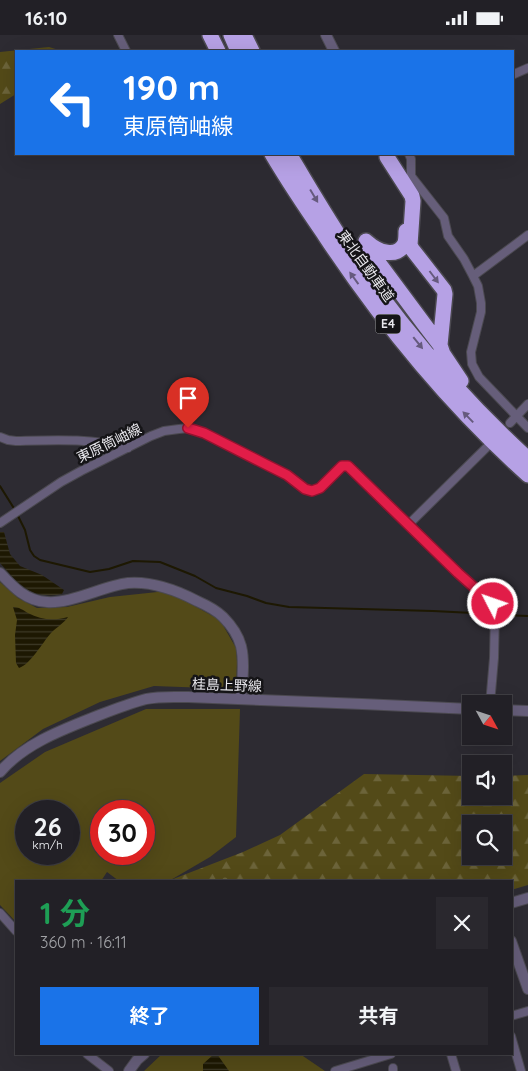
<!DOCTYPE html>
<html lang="ja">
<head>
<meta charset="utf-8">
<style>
  :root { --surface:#222026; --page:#2a282e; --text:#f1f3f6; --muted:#a2a3a7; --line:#3f3e43; --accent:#1a73e8 }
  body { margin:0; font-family:Quicksand,"Noto Sans JP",sans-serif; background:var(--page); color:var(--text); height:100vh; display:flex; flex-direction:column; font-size:19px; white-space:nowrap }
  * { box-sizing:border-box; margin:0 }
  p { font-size:16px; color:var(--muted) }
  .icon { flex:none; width:28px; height:28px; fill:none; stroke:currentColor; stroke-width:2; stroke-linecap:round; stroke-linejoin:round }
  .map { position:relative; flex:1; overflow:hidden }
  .panel { position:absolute; left:15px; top:845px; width:498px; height:175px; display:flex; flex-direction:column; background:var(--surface); border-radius:0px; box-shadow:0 5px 20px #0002,0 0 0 1px var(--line) }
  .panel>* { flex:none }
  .hud { position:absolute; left:15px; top:15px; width:499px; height:105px; border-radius:0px; box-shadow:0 5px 20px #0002,0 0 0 1px var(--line); background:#1a73e8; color:#fff; overflow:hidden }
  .needle { width:32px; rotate:130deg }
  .fabs { position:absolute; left:462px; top:660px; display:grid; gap:10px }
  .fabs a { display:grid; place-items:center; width:50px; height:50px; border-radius:0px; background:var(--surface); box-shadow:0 5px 20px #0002,0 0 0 1px var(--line); font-size:25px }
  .speed { position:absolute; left:15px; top:765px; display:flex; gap:10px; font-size:25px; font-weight:700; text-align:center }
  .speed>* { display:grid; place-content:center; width:65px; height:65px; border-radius:50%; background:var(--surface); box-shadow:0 5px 20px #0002,0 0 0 1px var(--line); line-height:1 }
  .speed small { font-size:12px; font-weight:400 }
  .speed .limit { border:8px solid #d22; background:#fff; color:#111 }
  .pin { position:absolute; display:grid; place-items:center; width:42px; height:42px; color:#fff; margin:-51px -21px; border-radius:50% 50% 50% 0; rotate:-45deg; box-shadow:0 0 5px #0007 }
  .pin .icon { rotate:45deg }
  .me { position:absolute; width:55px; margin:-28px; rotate:311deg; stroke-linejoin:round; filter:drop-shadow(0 0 4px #0008) }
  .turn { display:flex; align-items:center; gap:18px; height:105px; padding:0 25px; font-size:22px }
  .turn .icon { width:65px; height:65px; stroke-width:2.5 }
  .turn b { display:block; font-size:35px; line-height:42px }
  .round { display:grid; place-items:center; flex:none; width:52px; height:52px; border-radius:0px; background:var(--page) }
  .overview { display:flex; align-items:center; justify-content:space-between; height:85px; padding:0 25px }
  h1 { font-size:30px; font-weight:700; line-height:38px; color:#1e9e55 }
  .button { display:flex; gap:10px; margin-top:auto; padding:10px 25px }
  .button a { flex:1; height:58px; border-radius:0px; background:var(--accent); color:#fff; font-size:20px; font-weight:700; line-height:58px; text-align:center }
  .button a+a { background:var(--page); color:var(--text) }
  .status { display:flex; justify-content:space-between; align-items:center; height:35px; padding:0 25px; background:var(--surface); direction:ltr }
  .status svg { height:14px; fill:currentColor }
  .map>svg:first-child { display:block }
  .forest { fill:url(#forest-firs); fill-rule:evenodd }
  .cemetery { fill:url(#cemetery-stones) }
  .park { fill:#534a18; fill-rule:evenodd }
  .water { fill:url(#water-rules) }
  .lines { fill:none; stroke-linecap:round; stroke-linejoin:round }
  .stream { stroke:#1d1802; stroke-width:2 }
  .minor-casing { stroke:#4b4950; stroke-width:10 }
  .tertiary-casing { stroke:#4b4950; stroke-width:12 }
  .motorway-casing { stroke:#4b4950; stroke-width:18 }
  .minor { stroke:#665e7a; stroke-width:8 }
  .tertiary { stroke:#665e7a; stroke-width:10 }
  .motorway { stroke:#b6a1e5; stroke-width:15 }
  .oneway { fill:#665a7e }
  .route-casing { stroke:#92132f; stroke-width:12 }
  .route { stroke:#e11d48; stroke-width:9 }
  .labels { text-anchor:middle; stroke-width:5; stroke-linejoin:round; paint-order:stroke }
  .shield { fill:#151417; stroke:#a9a8ac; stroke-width:1 }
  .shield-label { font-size:12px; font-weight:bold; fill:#e8e7ec }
  .street-label { font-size:14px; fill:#e8e7ec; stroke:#151417 }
</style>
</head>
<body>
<div class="status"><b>16:10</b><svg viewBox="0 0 49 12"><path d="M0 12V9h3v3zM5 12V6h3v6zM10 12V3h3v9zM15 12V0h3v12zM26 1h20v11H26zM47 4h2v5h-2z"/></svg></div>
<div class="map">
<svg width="528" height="1036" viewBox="0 0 528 1036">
  <defs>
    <pattern id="forest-firs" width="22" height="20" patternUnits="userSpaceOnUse" patternTransform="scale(1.25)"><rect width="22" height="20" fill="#534a18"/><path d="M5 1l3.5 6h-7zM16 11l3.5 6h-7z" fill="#6c643a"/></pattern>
    <pattern id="cemetery-stones" width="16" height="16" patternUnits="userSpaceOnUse" patternTransform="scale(1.25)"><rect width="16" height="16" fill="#534a18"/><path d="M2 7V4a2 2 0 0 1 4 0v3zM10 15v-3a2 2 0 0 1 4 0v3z" fill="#6c643a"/></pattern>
    <pattern id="water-rules" width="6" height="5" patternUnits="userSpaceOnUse" patternTransform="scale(1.25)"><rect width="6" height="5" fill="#1d1802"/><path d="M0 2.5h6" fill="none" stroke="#3e3a27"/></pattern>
  </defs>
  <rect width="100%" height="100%" fill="#2d2b32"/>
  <path class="forest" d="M49 12 62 16H16V59L0 69V17Z
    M364 739 471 741V761H504V741L528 740V850L511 855V846H168L243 817 280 800ZM471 789H504V821H471Z"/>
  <path class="cemetery" d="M230 839 234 846H209Z"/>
  <path class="park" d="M0 547 18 563 37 573 67 572 110 562 167 556 220 585 236 613 237 627 236 654 154 651 100 667 43 694 0 726Z
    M146 674H240L236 802 210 822 169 846H119L107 837 101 846H16V887L0 870V748L45 717ZM26 776H69V819H26ZM101 776H144V819H101Z
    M162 1019H300L325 1036H144Z"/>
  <path class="water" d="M0 497H4L10 519 20 531 42 540 64 555 62 559C57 560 51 561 46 560 25 559 13 542 0 528Z
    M13 572C19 572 23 575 28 578 41 585 54 586 68 582 64 588 57 592 51 598 42 608 31 629 19 633L16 628 15 600 17 585Z
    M214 1019H217L229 1036H203V1029Z"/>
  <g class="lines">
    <path class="stream" d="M0 451 15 475
      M17 479 25 495 30 515 34 521 40 525 90 537 109 534 133 526 160 527 195 541 216 553 247 561 266 568 289 572 433 576 493 579
      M498 580 528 581"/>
    <g class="minor-casing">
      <path id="minor" d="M118 0 126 16
        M512 40 528 33
        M409 119 411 124V141L444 183 448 201 464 224 473 241 478 251 481 268V277L471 317 472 329 479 342 528 393
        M473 241 528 200
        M510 388 528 369
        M0 402 8 405 16 406C55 405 90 403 128 413
        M0 488 61 447 81 436 151 401 164 396 179 394 188 393 204 398 287 440 305 454 312 456 320 453 342 431H348L458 538 493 569 495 575 494 623 490 669
        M409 489 489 410
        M0 878 16 896
        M511 981 528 976
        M511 1001 521 1036
        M87 1019 109 1036
        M451 1019 456 1036
        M393 1033V1036
        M335 1036 391 1019"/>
    </g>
    <g class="tertiary-casing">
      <path id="tertiary" d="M326 0 334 16
        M0 538C13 552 26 566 47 567 71 569 103 551 128 548 153 546 176 555 197 566 206 570 216 575 223 582 231 590 238 600 241 611 245 628 242 647 241 664
        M504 675 528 676
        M0 737C23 710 59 696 92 683 110 676 127 669 146 664 160 661 174 662 188 662L362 669 471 674
        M511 868 528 863
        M511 906 528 954
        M129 1036 137 1025 144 1019"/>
    </g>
    <g class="motorway-casing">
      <path id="motorway" d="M210 0 218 16
        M231 0 238 16
        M244 0 252 16
        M272 119C288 146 306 173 324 199 382 287 449 369 528 440
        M289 119C309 152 328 185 349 216 365 241 383 264 401 287 440 336 482 382 528 424
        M387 122 412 161 413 166 410 210 412 214 444 255 445 259 440 310 443 319 461 346
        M366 206 369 214 375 223 424 289 440 310
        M367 207C377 216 397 225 405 208 406 204 406 200 406 196"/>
    </g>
    <use href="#minor" class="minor"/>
    <use href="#tertiary" class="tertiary"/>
    <use href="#motorway" class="motorway"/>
  </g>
  <defs><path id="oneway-solid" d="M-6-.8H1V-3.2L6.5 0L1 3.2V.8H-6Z" transform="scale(1.25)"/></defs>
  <g class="oneway">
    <use href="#oneway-solid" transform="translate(314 161) rotate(59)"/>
    <use href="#oneway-solid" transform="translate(434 242) rotate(53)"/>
    <use href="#oneway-solid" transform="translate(354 243) rotate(-126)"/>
    <use href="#oneway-solid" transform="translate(418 308) rotate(51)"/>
    <use href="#oneway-solid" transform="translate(468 382) rotate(-134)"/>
  </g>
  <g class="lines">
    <g class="route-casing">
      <path id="route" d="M188 393 204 398 269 431 287 440 305 454 312 456 320 453 342 431H348L458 538 493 569"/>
    </g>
    <use href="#route" class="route"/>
  </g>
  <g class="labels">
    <rect class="shield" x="375.5" y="279.5" width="25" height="19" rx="4"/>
    <g class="shield-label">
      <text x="388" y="293">E4</text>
    </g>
    <g class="street-label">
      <text transform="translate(366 231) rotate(54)" y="5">東北自動車道</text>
      <text transform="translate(109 408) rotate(-26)" y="5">東原筒岫線</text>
      <text transform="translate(227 650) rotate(2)" y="5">桂島上野線</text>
    </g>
  </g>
</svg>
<div class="fabs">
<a><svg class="needle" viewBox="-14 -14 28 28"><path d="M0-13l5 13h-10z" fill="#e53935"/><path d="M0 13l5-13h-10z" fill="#a2a3a7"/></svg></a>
<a><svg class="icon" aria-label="sound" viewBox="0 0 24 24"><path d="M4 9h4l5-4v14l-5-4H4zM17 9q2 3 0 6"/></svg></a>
<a><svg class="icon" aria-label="search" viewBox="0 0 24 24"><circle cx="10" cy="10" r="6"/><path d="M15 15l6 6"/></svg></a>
</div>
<div class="speed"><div>26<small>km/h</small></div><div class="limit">30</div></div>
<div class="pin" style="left:188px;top:393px;background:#d93025"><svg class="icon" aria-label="arrive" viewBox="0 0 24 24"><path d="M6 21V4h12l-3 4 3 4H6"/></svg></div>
<svg class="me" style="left:493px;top:569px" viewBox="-20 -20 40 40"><circle r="17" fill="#e11d48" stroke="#fff" stroke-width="3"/><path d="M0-11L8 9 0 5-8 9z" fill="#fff"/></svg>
<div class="hud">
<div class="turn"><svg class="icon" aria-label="left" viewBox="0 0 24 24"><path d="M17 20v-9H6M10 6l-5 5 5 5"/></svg><div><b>190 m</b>東原筒岫線</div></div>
</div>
<section class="panel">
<div class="overview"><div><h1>1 分</h1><p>360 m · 16:11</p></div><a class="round"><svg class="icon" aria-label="close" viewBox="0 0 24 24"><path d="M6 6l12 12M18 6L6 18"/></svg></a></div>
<div class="button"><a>終了</a><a>共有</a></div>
</section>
</div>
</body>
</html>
